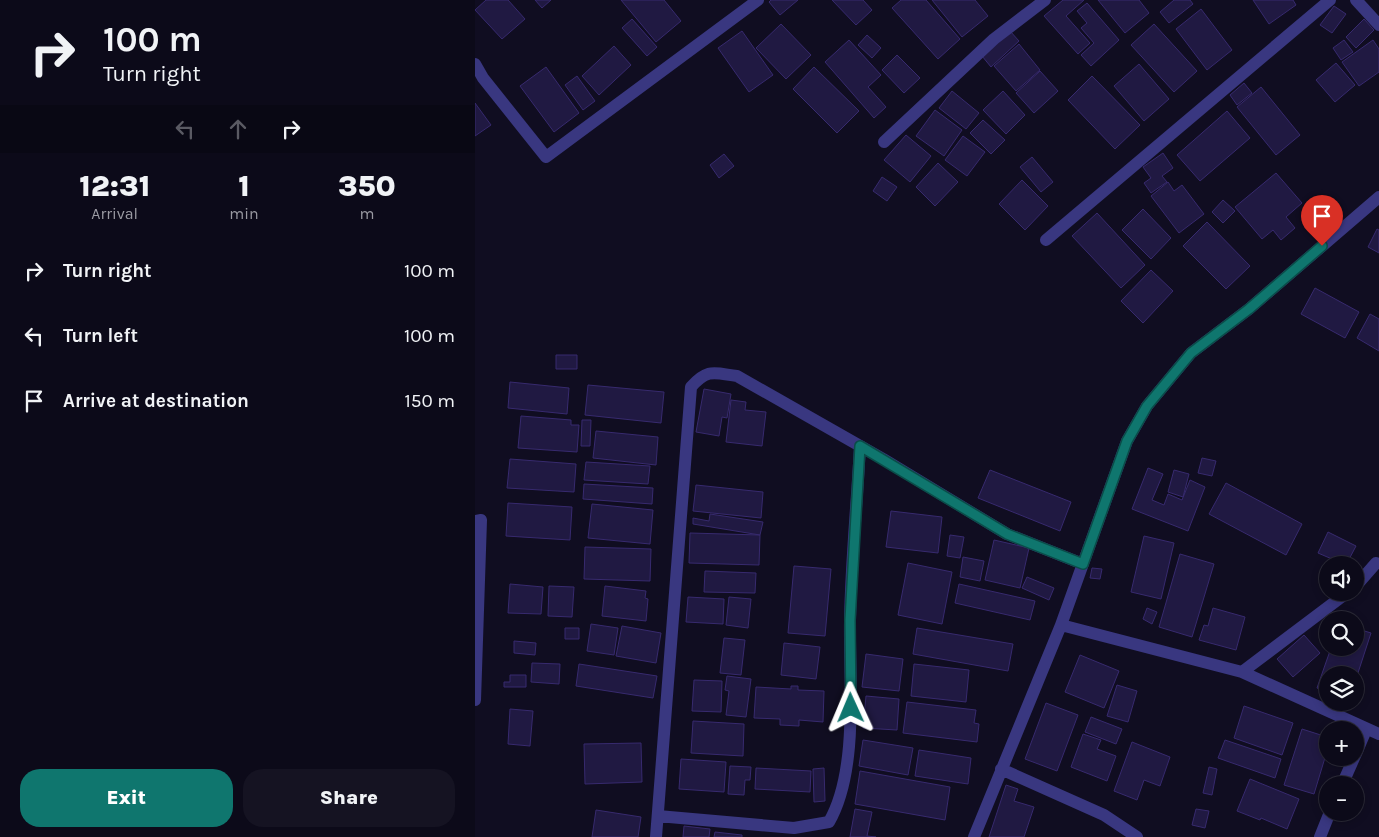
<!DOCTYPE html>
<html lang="en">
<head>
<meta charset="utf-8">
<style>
  :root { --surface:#0c0a19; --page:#151322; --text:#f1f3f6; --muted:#9a9aa2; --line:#2c2b38; --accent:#0f766e }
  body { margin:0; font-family:Karla,sans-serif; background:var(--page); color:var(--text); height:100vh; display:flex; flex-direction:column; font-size:19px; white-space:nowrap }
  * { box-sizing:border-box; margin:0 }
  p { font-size:16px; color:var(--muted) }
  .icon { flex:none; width:28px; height:28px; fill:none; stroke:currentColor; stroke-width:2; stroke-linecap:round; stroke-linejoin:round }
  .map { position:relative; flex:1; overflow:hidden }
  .panel { display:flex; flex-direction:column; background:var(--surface); width:475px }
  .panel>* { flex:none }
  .guide { background:#0c0a19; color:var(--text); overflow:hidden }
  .buttons { position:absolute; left:844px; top:556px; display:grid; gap:10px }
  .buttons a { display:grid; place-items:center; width:45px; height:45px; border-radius:50%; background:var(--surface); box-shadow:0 2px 8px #0003,0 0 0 1px var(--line); font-size:25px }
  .pin { position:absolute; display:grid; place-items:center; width:42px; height:42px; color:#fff; margin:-51px -21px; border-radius:50% 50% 50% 0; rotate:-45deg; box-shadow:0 0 5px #0007 }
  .pin .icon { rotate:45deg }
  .me { position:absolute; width:55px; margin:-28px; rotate:359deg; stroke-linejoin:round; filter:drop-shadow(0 0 4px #0008) }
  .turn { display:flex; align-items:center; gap:18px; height:105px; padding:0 20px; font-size:22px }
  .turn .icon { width:65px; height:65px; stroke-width:2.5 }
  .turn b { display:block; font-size:35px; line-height:42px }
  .lanes { display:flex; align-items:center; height:48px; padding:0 20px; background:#0003; justify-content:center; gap:25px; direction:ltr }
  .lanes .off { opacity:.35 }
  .eta { display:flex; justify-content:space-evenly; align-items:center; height:85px; text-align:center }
  .eta b { font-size:30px; font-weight:800; line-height:35px }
  .primary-button { display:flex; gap:10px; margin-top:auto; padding:10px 20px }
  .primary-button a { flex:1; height:58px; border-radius:20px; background:var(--accent); color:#fff; font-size:20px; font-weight:800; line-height:58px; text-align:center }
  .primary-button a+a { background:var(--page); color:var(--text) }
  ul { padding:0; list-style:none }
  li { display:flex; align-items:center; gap:15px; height:65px; padding:0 20px }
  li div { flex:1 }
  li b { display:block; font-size:19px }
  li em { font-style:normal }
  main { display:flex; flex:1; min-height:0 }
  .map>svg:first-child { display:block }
  .building { fill:#201942; stroke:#372a6e }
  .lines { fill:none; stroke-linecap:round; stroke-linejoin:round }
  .minor { stroke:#393780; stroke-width:12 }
  .route-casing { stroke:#0a4d48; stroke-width:12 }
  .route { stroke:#0f766e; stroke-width:9 }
</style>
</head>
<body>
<main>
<section class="panel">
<div class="guide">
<div class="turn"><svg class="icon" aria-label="right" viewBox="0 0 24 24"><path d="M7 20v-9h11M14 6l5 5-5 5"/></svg><div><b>100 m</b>Turn right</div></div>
<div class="lanes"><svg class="icon off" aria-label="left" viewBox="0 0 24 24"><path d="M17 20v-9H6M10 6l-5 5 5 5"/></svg><svg class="icon off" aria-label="ahead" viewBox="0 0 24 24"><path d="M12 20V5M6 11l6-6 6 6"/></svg><svg class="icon" aria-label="right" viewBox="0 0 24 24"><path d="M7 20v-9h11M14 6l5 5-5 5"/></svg></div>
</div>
<div class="eta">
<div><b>12:31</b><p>Arrival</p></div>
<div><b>1</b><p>min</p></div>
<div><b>350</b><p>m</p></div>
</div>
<ul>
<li><svg class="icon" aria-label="right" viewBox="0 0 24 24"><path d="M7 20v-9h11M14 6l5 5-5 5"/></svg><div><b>Turn right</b></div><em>100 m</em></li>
<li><svg class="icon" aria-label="left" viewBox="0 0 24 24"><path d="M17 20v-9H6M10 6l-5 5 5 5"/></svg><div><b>Turn left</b></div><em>100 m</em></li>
<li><svg class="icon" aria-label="arrive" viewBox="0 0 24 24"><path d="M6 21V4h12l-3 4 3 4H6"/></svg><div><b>Arrive at destination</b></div><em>150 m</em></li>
</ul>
<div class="primary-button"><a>Exit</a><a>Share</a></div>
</section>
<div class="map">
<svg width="904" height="837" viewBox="0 0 904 837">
  <rect width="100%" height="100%" fill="#100d21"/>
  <path class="building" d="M11 0H33L50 19 27 39 0 10Z
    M60 0H76L67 8Z
    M146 0H189L206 21 181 42Z
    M296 0H323L305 15 294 2Z
    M357 0H388L397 10 381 25Z
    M426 0H451L485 39 463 59 417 8Z
    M457 0H500L513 16 487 37Z
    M588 0H609L591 16 615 43 603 54 569 16Z
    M623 0H664L674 13 650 33Z
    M699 0H715L718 4 694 23 685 12Z
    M778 0H818L821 5 794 24Z
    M612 3 644 40 616 66 606 55 619 43 606 28 612 23 602 11Z
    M859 6 871 14 857 33 845 25Z
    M726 9 757 50 732 70 701 29Z
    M157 19 182 47 172 56 147 28Z
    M889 19 899 30 881 48 871 37Z
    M306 24 336 55 311 79 281 48Z
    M679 24 722 71 699 92 656 45Z
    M267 31 298 75 274 92 243 48Z
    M535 31 544 41 516 67 507 56Z
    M392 35 406 48 397 58 383 45Z
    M374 40 406 75 393 87 411 107 399 118 350 62Z
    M869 40 878 52 866 60 858 48Z
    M898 40 904 49V72L884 86 867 62Z
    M544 44 565 70 541 91 519 66Z
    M139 46 156 65 124 95 107 76Z
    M422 55 445 78 429 93 407 70Z
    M861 63 880 85 860 102 841 80Z
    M664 64 694 99 669 121 639 86Z
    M71 67 104 113 79 132 45 86Z
    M339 67 384 111 362 133 318 89Z
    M565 71 583 91 559 113 541 93Z
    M102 76 120 101 108 110 90 85Z
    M617 76 665 125 640 149 593 100Z
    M769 83 777 93 762 105 755 95Z
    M786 87 825 135 801 155 762 107Z
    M477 91 504 113 491 129 464 108Z
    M528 91 550 115 531 134 508 110Z
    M0 103 16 125 0 136Z
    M460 110 487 130 469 156 441 136Z
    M752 111 775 138 725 181 702 155Z
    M508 120 530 140 516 154 495 133Z
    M431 135 456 156 435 182 409 160Z
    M488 136 510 152 492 176 470 160Z
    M688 153 698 168 687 176 692 182 676 193 669 183 676 178 668 167Z
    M249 154 259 166 244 178 235 165Z
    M557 157 578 182 566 192 545 167Z
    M463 163 483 182 460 206 441 187Z
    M801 173 827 203 811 217 820 228 806 240 798 230 787 239 760 207Z
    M407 177 422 187 412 201 398 191Z
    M547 180 573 206 550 230 524 204Z
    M693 182 699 191 707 185 729 214 704 233 676 196Z
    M748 200 760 211 748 223 737 212Z
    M668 209 696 238 676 259 647 230Z
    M622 213 670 265 646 288 597 236Z
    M732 222 775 266 751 289 708 246Z
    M902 229 904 230V253L893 247Z
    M676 270 698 291 668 323 646 301Z
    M840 288 884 312 870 338 826 314Z
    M895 314 904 319V351L882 338Z
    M81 355H102V369H81Z
    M35 382 94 388 92 414 33 408Z
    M113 385 189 392 186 423 110 415Z
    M229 389 256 394 252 418 247 417 244 436 221 432Z
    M256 400 271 402 270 410 291 412 287 446 251 442Z
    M46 416 96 420V425H104L102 452 43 448Z
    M107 420H116L115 446H106Z
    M121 431 183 437 181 465 118 458Z
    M727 458 741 461 737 476 723 473Z
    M35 459 101 464 99 492 32 488Z
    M111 462 175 466 173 484 109 480Z
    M673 468 688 474 677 500 689 505 693 494 707 500 715 480 730 487 713 531 657 509Z
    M515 470 596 502 585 531 503 498Z
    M699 470 714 474 708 497 693 492Z
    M751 483 827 524 811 555 734 514Z
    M109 484 178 488 177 504 108 499Z
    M221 485 288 492 286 518 218 511Z
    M33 503 97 507 95 540 31 536Z
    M117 504 178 510 175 544 113 538Z
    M416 511 467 517 463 553 411 547Z
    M235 514 288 522 285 535 218 524V518L234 521Z
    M853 532 881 546 871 565 843 553Z
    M215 533 285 535 284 565 214 563Z
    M475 535 489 537 485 558 472 556Z
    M669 536 699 543 686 599 656 592Z
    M519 540 554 548 545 588 510 580Z
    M110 547 176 549 175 581 109 579Z
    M705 554 739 564 717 637 684 627Z
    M488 557 509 561 505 581 485 577Z
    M433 563 477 572 467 624 423 615Z
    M319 566 356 569 350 636 313 633Z
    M617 568 627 569 625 579 615 578Z
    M230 571 281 573 280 593 229 592Z
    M552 577 579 588 574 600 547 588Z
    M35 584 68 587 66 614 33 613Z
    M484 584 560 601 555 620 480 603Z
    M74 586 99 587 97 617 73 616Z
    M130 586 171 591 170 598 173 599 171 621 127 616Z
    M213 597 249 599 248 624 211 622Z
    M254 597 276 599 273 628 251 625Z
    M672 608 682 612 677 624 668 619Z
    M738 608 770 617 761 650 724 640 729 625 733 626Z
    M116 624 143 628 139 655 112 651Z
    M147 626 186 633 181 663 141 656Z
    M90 628H104V639H90Z
    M442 628 538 644 533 671 438 654Z
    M880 628 896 633 880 682V675H852V692L842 688 856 648H880Z
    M829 635 845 653 818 677 802 659Z
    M249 638 270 640 266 675 245 673Z
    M39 641 61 643 60 655 39 653Z
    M309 643 345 647 341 679 306 675Z
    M391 654 428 659 424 691 387 687Z
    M605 655 644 671 629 708 590 692Z
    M57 663 85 664 84 684 56 682Z
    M104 664 182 676 178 698 101 686Z
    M439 664 494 670 491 702 436 696Z
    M35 675H51V687H29V682H35Z
    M252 676 276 679 271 717 251 715 254 691 250 690Z
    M219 680 247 681 246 712 217 711Z
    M642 685 662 691 653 722 632 716Z
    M316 686H323V690L349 691 348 722 324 720V726L305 725V719L279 718 281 687 316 689Z
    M391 696 424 699 422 730 388 728Z
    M432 702 501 710 499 723 504 724 502 742 428 733Z
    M571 703 603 715 582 771 550 759Z
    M769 706 818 723 807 755 759 738Z
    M35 709 58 711 55 746 33 744Z
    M616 717 647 729 641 744 610 732Z
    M218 721 269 724 268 756 216 753Z
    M827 729 852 737V751L839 794 809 785Z
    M608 734 626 740 622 749 641 756 632 781 596 767Z
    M388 740 438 748 433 775 384 766Z
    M750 740 806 759 800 778 743 758Z
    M657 742 695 757 685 786 669 780 662 800 639 791Z
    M166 743 167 782 110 784 109 744Z
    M444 750 496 758 493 784 440 776Z
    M206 759 251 762 249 792 204 789Z
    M255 766 276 767 275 780H270L269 795 253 794Z
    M734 767 742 769 737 795 728 793Z
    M281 768 336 771 335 792 280 789Z
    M349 768 350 801 339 802 338 769Z
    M385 771 475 787 470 820 380 804Z
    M775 779 824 799 812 829 786 818 785 820 762 811Z
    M531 785 543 789 539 801 559 807 549 837H514Z
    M380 809 397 812 392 836 401 837H375Z
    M721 809 734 811 730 828 717 825Z
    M121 810 166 817 163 837H117Z
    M209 826 235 829 234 837H208Z
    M240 832 267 835V837H239Z"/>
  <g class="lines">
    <path class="minor" d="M881 0 904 25
      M0 64 8 78 71 157 283 0
      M409 142 519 39 570 0
      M571 240 855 0
      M0 521 6 520 0 700
      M880 587 901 563
      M586 625 767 672 904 734
      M767 672 873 592
      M880 756 891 730
      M526 769 629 815 662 837
      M867 785 879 758
      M183 816 319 828 354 822C384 770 374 680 375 621 376 563 382 504 385 446
      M181 837 216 387C233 368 239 373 262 376L408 459 532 534 608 564
      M499 837 586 625 652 441 672 406 716 353 774 309 904 197
      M845 837 855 812"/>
  </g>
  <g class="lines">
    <g class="route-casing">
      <path id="route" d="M376 708 375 620 385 446 532 534 608 564 652 441 672 406 716 353 774 309 847 246"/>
    </g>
    <use href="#route" class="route"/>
  </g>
</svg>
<div class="buttons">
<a><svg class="icon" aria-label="sound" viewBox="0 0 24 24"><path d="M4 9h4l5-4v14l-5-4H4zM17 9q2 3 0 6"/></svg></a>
<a><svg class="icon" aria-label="search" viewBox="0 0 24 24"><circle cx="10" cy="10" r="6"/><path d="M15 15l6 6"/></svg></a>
<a><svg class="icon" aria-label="layers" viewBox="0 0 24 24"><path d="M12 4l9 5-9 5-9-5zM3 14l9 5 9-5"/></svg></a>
<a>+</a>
<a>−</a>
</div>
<div class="pin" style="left:847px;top:246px;background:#d93025"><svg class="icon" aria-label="arrive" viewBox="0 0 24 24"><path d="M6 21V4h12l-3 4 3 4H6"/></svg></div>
<svg class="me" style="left:376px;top:708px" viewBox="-20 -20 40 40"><path d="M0-17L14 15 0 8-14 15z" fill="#0f766e" stroke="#fff" stroke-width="4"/></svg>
</div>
</main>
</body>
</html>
